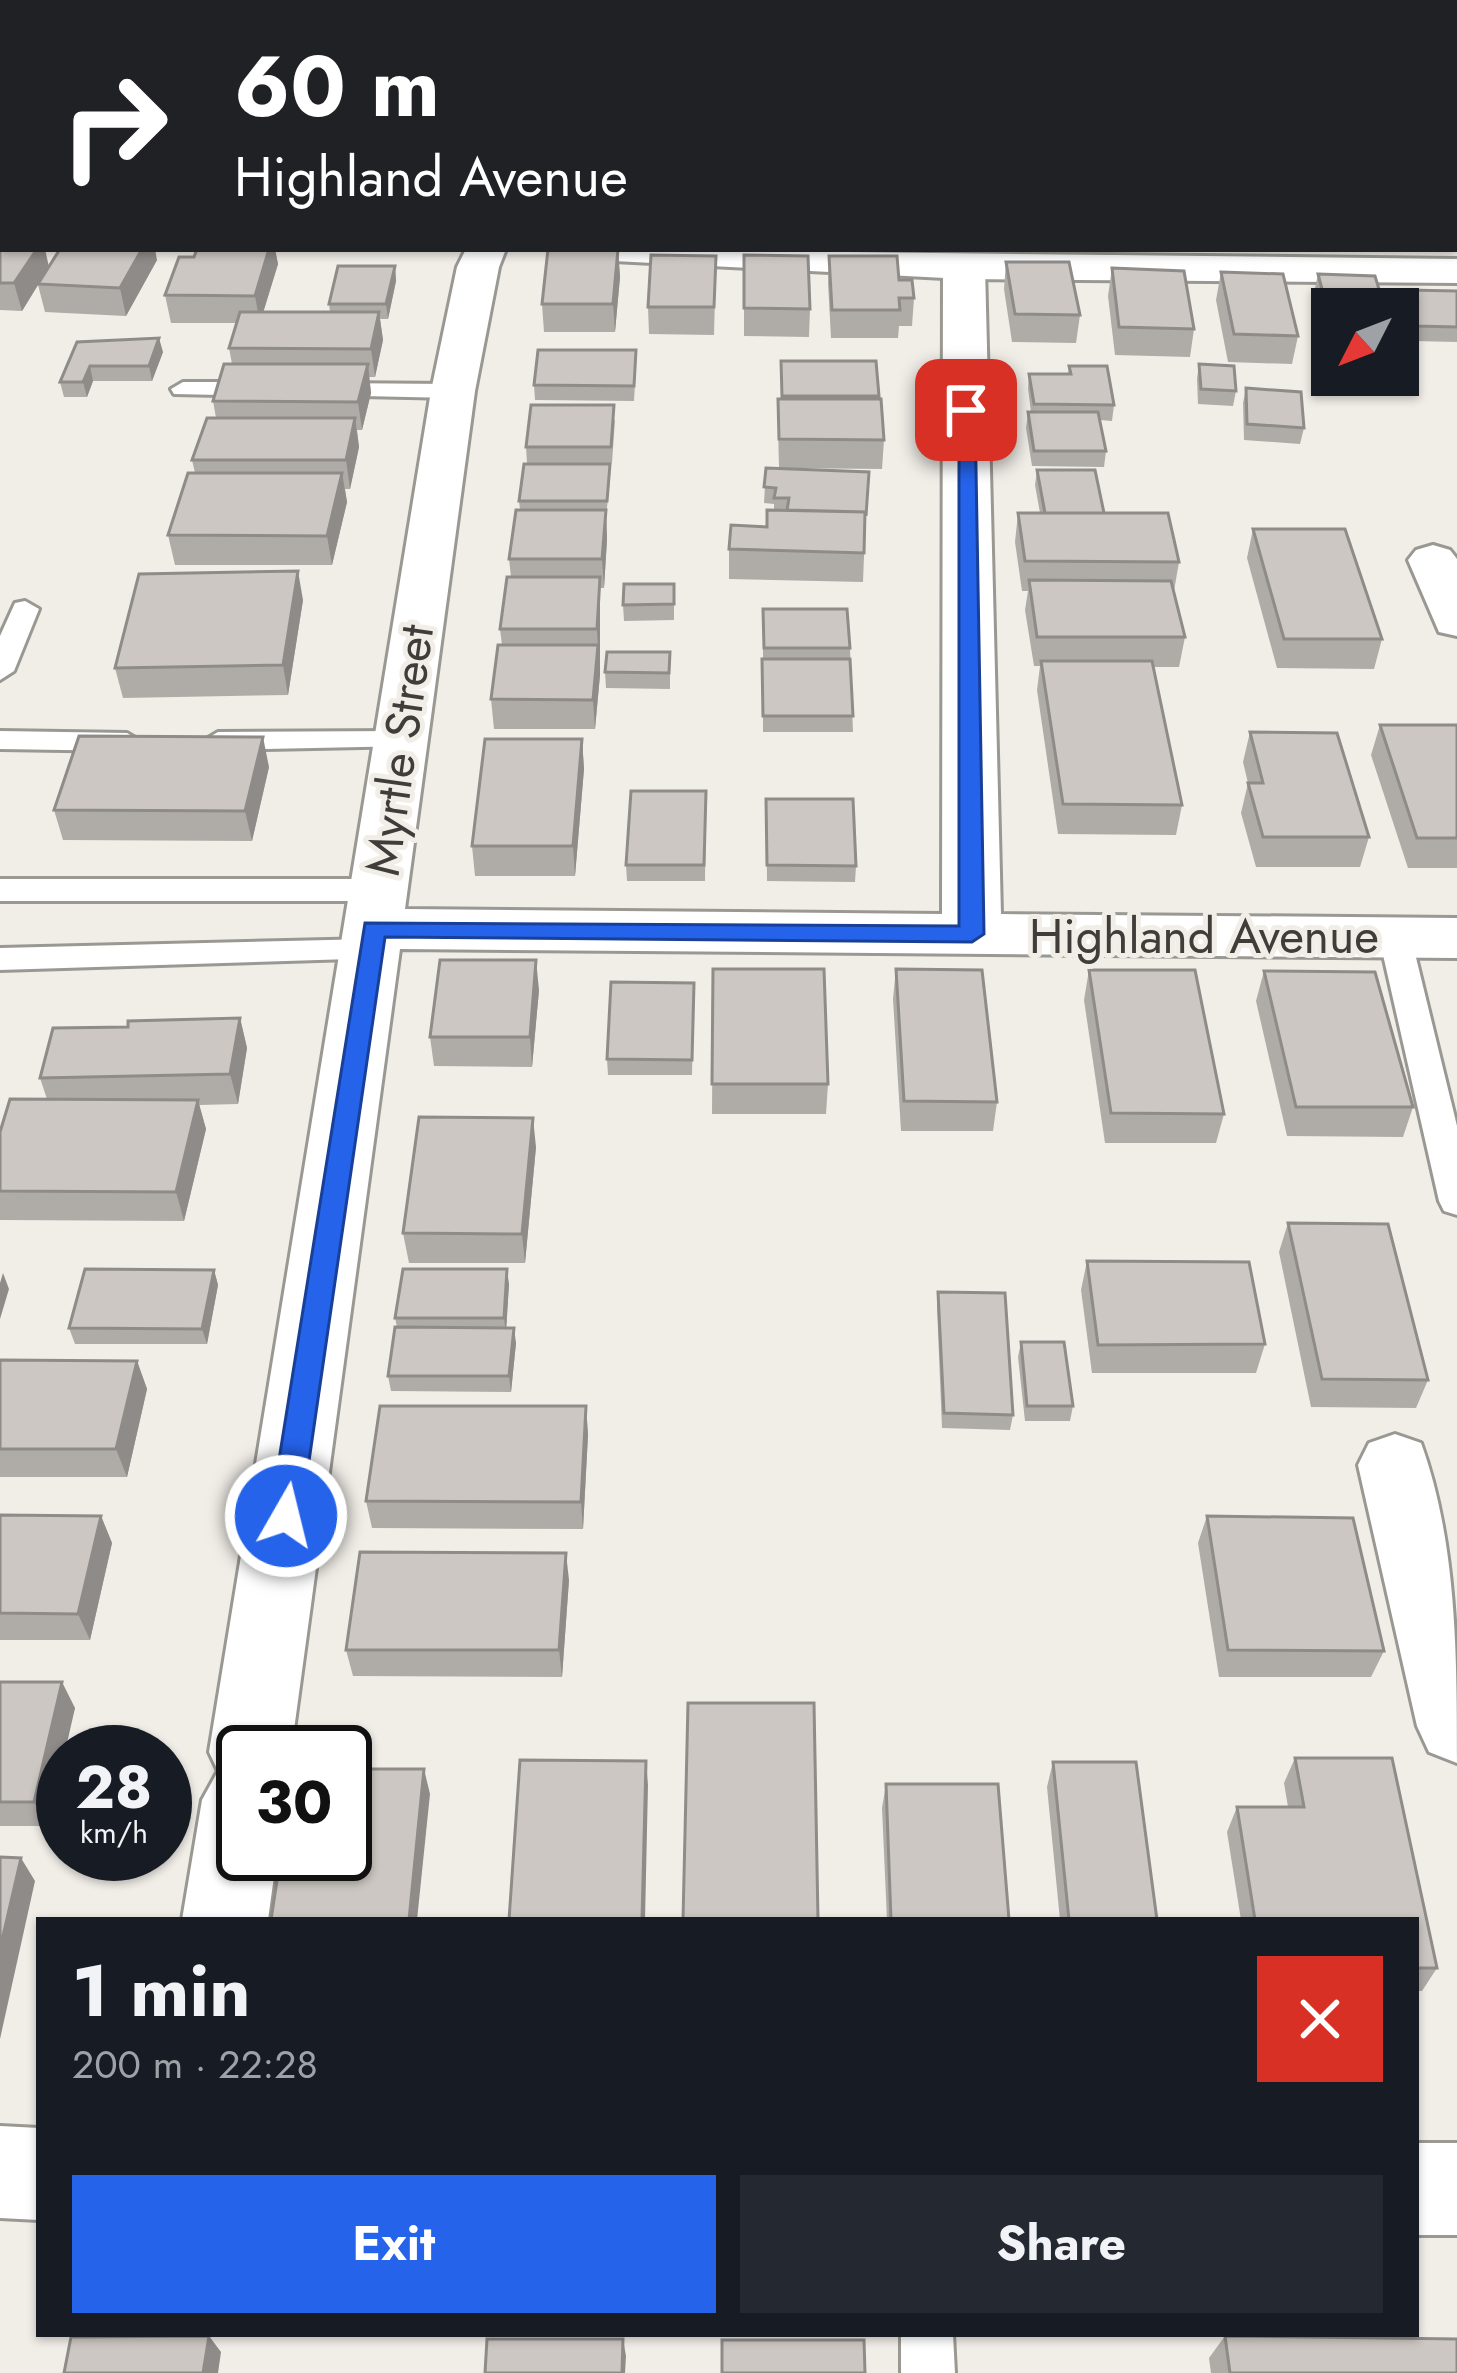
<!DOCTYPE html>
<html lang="en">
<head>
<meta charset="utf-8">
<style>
  :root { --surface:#171b24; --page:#242831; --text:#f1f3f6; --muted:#9ea1a6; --accent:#2563eb }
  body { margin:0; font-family:Jost,sans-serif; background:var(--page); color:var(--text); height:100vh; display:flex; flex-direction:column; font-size:45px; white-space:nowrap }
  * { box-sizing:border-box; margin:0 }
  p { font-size:39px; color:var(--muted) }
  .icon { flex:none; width:66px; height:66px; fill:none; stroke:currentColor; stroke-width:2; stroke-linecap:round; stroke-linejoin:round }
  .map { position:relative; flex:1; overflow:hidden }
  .sheet { position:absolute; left:36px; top:1917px; width:1383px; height:420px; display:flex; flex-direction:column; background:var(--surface); border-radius:0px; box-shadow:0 3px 9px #0004 }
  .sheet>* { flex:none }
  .top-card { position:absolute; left:0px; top:0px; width:1458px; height:252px; box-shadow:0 3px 9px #0004; background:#202124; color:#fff; overflow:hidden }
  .needle { width:78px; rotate:228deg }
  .buttons { position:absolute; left:1311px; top:288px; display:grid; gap:24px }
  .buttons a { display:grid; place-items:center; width:108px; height:108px; border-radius:0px; background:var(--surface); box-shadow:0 3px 9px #0004; font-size:60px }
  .speed { position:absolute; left:36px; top:1725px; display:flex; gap:24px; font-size:60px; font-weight:700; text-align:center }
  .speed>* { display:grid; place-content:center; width:156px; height:156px; border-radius:50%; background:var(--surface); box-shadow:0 3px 9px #0004; line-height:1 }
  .speed small { font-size:30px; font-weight:400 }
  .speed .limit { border:6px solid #111; border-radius:18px; background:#fff; color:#111 }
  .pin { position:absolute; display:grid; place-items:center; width:102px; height:102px; color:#fff; margin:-51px; border-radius:24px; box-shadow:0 6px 18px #0006 }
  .me { position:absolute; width:132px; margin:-66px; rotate:8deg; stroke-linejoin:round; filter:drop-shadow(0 0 9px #0008) }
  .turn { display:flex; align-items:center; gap:42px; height:252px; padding:0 36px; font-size:54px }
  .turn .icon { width:156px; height:156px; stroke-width:2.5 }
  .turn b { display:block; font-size:84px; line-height:102px }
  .round { display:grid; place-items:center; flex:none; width:126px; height:126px; border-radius:0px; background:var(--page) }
  .summary { display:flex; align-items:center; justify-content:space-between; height:204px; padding:0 36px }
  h1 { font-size:72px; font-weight:700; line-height:90px }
  .cta { display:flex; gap:24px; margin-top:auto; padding:24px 36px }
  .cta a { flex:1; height:138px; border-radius:0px; background:var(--accent); color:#fff; font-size:48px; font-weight:700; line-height:138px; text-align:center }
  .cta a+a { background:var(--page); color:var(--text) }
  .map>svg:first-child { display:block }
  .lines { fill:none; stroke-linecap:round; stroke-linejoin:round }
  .service-casing { stroke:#9a9892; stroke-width:6 }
  .minor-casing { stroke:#9a9892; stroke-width:6 }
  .tertiary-casing { stroke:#9a9892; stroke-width:6 }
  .service { fill:#fff; fill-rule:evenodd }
  .minor { fill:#fff; fill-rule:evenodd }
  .tertiary { fill:#fff; fill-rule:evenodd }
  .wall { fill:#afaba7 }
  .shaded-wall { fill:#8f8b88 }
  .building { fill:#ccc7c2; stroke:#8f8b88; stroke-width:3 }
  .route { fill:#2563eb; stroke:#184099; stroke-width:3 }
  .labels { text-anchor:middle; stroke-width:10; stroke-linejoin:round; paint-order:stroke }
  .street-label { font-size:48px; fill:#3e3d3a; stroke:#f1eee8 }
</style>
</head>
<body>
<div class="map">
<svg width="1457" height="2373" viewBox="0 0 1457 2373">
  <rect width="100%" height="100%" fill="#f1eee8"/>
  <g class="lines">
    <g class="service-casing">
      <path id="service" d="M183 382H264L276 389 264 396 174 394 171 389Z
        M325 383 453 384 465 391 453 398 316 395 313 390Z
        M25 601 39 609 14 671 0 680V636L15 603Z
        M0 731 127 733 142 742 127 751 0 749Z
        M400 731 410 734 415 740 410 746 218 750 203 741 218 732Z
        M0 879H379L390 883 395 890 390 897 379 901H0Z
        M1395 926 1406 929 1411 937 1457 1126V1215L1444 1211 1439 1201 1379 937 1384 929Z
        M371 939 383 942 387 950 383 958 0 970V948Z
        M901 2334H953L955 2373H901Z"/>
    </g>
    <g class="minor-casing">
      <path id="minor" d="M1289 0H1323L1324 3H1290Z
        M466 249H506L499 267 475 391 405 909 942 914 943 267 949 258 964 255 979 258 985 267 1001 914 1457 918V958L400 949 291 1752H243V1854H277L268 1920H182L202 1800 218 1771 209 1752 431 391 457 267Z
        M1433 545 1450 550 1457 559V636L1439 632 1408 560 1416 550Z
        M1395 1434 1421 1443C1457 1542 1457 1656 1457 1763L1429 1752 1417 1726 1358 1465 1369 1443Z
        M0 2126 39 2128V2220L0 2218Z
        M1416 2143H1457V2235H1416Z"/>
    </g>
    <g class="tertiary-casing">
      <path id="tertiary" d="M0 207 3 208V232L0 231Z
        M594 249 1457 259V283L964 279 614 261 600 258Z"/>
    </g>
    <use href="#service" class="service"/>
    <use href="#minor" class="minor"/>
    <use href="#tertiary" class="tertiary"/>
  </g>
  <path class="wall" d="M483 0H527L526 3H484Z
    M787 0H888L887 3H785Z
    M1132 0H1235V3H1132Z
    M1344 0H1457V34H1455V3H1345Z
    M1455 44H1457V94H1455Z
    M0 238 49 267 157 260 126 316 45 312 38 285 22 311 0 310Z
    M197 249H275L278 264 263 312H330L329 304 395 266 396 281 388 319H380L383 340 375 377H369L371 393 362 430H357L359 447 350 489H345L347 502 332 565H175L168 535 195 473 192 460 216 418 213 401 232 364 229 348 237 323H171L165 295 194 257Z
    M618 249 620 277 615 332H544L542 304Z
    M744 255 810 309 809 337 744 336Z
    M716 256 714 335 649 334 648 307Z
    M829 256 899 280 914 298 912 326H899L898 338H831L828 283Z
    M1006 262 1080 315 1076 343 1012 342 1004 289Z
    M1112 268 1194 329 1190 357 1115 355 1108 296Z
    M1221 272 1298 336 1292 364 1228 362 1216 300Z
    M1318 274 1332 309V375H1390V378L1331 376 1312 302Z
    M1406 290 1457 291V342L1413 341 1403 305Z
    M77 342 163 352 152 381H93L87 397H64L60 382Z
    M781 361H876L884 440 882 469 779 468 778 427V399H781Z
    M1199 364 1236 391 1233 406 1198 404 1197 379Z
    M636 365 634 401 535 400 534 385Z
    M1069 366 1114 405 1112 421 1100 420 1106 451 1104 467 1032 466 1026 428 1028 412H1031L1028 389 1029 374H1068Z
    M1246 388 1304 428 1300 444 1244 440 1243 403Z
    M615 420 612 463H527L526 447Z
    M766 468 865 530 863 582 729 579V549L767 527 774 510V504L764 503Z
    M1037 470 1179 562 1174 591 1185 637 1179 667H1153L1182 805 1176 835 1058 834 1037 690 1040 666H1034L1025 610 1028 591H1022L1015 542 1018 513H1040L1035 485Z
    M610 479 606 517 607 539 604 588H600V675L595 729H494L491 699 502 645 500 629 511 577 509 559 520 510 519 501Z
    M1253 529 1382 639 1374 669 1277 668 1247 558Z
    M674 584V620L624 621 623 605Z
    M303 600 288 695 123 698 115 668Z
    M763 609 850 648 853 732H763Z
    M670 652V689L606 688 605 672Z
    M1380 725H1457V868H1408L1371 755Z
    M1250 732 1369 837 1360 867H1256L1241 813 1248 783 1243 762Z
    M582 739 584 769 575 876H475L472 846Z
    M269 767 252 841 63 840 54 810Z
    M706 791 705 881H627L626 865Z
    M766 799 856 866 855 882 767 881Z
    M713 969 828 1084 826 1114H712Z
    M896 969 997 1102 993 1131H901L893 999Z
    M1089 970 1224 1114 1216 1143H1105L1084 1000Z
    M1264 971 1413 1107 1403 1137 1287 1136 1256 1001Z
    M694 983 692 1075H608L607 1059Z
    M539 990 532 1067 434 1066 430 1037Z
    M240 1018 247 1048 238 1104 199 1105 206 1129 184 1221 0 1220V1132L47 1099 40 1078 128 1027Z
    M536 1147 525 1263H409L403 1233Z
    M1288 1223 1428 1380 1416 1408 1311 1407 1279 1252Z
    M1087 1261 1265 1344 1256 1373H1092L1081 1290Z
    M214 1270 218 1285 207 1344H75L69 1328Z
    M509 1284 506 1328 516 1343 511 1392 391 1391 388 1376 397 1327 395 1318Z
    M938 1292 1013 1415 1010 1430 942 1428 937 1307Z
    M1021 1342 1073 1406 1070 1421H1025L1018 1357Z
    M0 1360 137 1361 147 1389 127 1477H0Z
    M586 1406 588 1435 583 1529 372 1528 366 1501Z
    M0 1515 101 1516 112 1543 90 1640H0Z
    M1207 1516 1384 1651 1371 1677H1219L1198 1543Z
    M569 1580 562 1677 353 1676 346 1650Z
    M0 1682 75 1708 63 1752V1761L48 1826H0Z
    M1295 1758H1392L1437 1968 1422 1991H1416V1920H1241L1227 1832 1237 1807H1288L1284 1783Z
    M1053 1762 1157 1920H1060L1047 1787Z
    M886 1784 1009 1920H887L882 1808Z
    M1225 2336 1457 2373H1211L1209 2358Z"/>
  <path class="shaded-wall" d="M3 28V65L0 71V34Z
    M3 148V185L0 175V152Z
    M37 249H45L49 267 22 311 14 283Z
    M142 249H155L157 260 126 316 120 288Z
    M269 249H275L278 264 260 323 255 296Z
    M618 249 620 277 615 332 613 304Z
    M395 266 396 281 388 319 386 304Z
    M379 312 383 340 375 377 371 349Z
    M159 338 163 352 152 381 149 366Z
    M368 364 371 393 362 430 358 402Z
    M90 366 93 381 87 397 83 382Z
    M355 418 359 447 350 489 346 460Z
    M342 473 347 502 332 565 327 536Z
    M606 510 607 539 604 588 602 559Z
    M298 571 303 600 288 695 283 665Z
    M600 577V675L595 729 593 700 598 652 597 629Z
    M263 737 269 767 252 841 245 811Z
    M582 739 584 769 575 876 573 846Z
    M536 960 539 990 532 1067 530 1037Z
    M240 1018 247 1048 238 1104 230 1074Z
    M198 1100 206 1129 184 1221 176 1192Z
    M533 1118 536 1147 525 1263 522 1234Z
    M507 1269 509 1284 506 1333 504 1318Z
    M214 1270 218 1285 207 1344 202 1329Z
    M3 1273 9 1289 0 1319V1283Z
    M514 1328 516 1343 511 1392 509 1376Z
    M137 1361 147 1389 127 1477 116 1449Z
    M586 1406 588 1435 583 1529 581 1502Z
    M101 1516 112 1543 90 1640 78 1614Z
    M566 1553 569 1580 562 1677 559 1650Z
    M62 1682 75 1708 65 1752H63V1761L48 1826 34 1802Z
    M646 1761 648 1785 645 1920H642Z
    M424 1769 430 1794 417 1920H409Z
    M21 1858 35 1881 0 2039V1949Z
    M209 2336 221 2352 218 2373H203Z
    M623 2339 626 2356 625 2373H622Z"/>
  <path class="building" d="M47 0H155L154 3H45Z
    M297 0H351L403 1 402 3H295Z
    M436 0H475L474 3H435Z
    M542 0H658L657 3H542Z
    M905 0H940L941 3 905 2Z
    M1455 44H1457V68H1455Z
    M0 106H3V148L0 152Z
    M0 238H3V249H37L14 283H0Z
    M60 249H142L120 288 38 284Z
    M197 249H269L255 296 165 295 179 257H194Z
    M548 249H618L613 304H542Z
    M651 255 716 256 714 307H648Z
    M744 255 808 256 810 309 744 308Z
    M829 256H897L899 280H912L914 298H899L900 310H832Z
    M1006 262H1069L1080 315 1015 314Z
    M338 266H395L386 304H329Z
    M1112 268 1184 271 1194 329 1119 327Z
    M1221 272 1283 274 1298 336 1234 334Z
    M1318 274 1375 276 1385 309H1332V327Z
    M1406 290 1457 291V327L1417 326Z
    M240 312H379L371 349 229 348Z
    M159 338 149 366H90L83 382H60L77 342Z
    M538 350H636L634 386 534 385Z
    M781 361H876L879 396H782Z
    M224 364H368L358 402 213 401Z
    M1199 364 1234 366 1236 391 1201 389Z
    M1069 366H1107L1114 405 1034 404 1029 374H1071Z
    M1246 388 1301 392 1304 428 1247 424Z
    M778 399H881L884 440 779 439Z
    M531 405H614L611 447H526Z
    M1028 412H1098L1106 451H1034Z
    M207 418H355L346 460H192Z
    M524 464H610L607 501H519Z
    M766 468 869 472 866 516 865 512 787 510 789 498H774L776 488 764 487Z
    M1037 470H1095L1104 513H1045Z
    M188 473H342L327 536 168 535Z
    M516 510H606L602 559H509Z
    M767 510 865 512 864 553 729 549 731 525 767 527Z
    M1018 513H1168L1179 562 1025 561Z
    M1253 529H1345L1382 639H1284Z
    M298 571 283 665 115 668 139 574Z
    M507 577H600L597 629H500Z
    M1029 580 1171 581 1185 637H1037Z
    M624 584H674V604L623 605Z
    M763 609H847L850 648H764Z
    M498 645H598L593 700 491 699Z
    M607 652H670L669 673 605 672Z
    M762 659H850L853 716H763Z
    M1041 661H1152L1182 805 1063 804Z
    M1380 725H1457V838H1417Z
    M1250 732 1337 733 1369 837H1263L1248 783H1263Z
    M79 736 263 737 245 811 54 810Z
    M485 739H582L573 846H472Z
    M631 791H706L704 865H626Z
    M766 799H853L856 866 767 865Z
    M440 960H536L530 1037H430Z
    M713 969H824L828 1084H712Z
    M896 969 982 970 997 1102 904 1101Z
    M1089 970H1195L1224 1114 1111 1113Z
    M1264 971 1375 972 1413 1107H1296Z
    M611 982 694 983 692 1060 607 1059Z
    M240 1018 230 1074 40 1078 53 1028 128 1027V1021Z
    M10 1099 198 1100 176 1192 0 1191V1132Z
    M419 1117 533 1118 522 1234 403 1233Z
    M1288 1223 1388 1224 1428 1380 1322 1379Z
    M1087 1261 1249 1262 1265 1344 1098 1345Z
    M85 1269 214 1270 202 1329 69 1328Z
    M403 1269H507L504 1318H395Z
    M938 1292 1005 1293 1013 1415 944 1413Z
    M395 1327 514 1328 509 1376H388Z
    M1021 1342H1064L1073 1406H1027Z
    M0 1360 137 1361 116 1449H0Z
    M380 1406H586L581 1502 366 1501Z
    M0 1515 101 1516 78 1614 0 1613Z
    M1207 1516 1353 1518 1384 1651 1228 1650Z
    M360 1552 566 1553 559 1650H346Z
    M0 1682H62L34 1802H0Z
    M688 1703H814L818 1920H683Z
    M1295 1758H1392L1437 1968H1416V1920H1255L1237 1807H1304Z
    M520 1760 646 1761 642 1920H509Z
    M1053 1762H1136L1157 1920H1069Z
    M345 1769H424L409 1920H271L281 1854H345Z
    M886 1784H998L1009 1920H891Z
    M0 1857 21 1858 0 1949Z
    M209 2336 203 2373H64L71 2337Z
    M1225 2336 1457 2339V2373H1230Z
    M487 2339H623L622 2373H485Z
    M722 2340H864L865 2373H722Z"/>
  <path class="route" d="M959 406 975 410 984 934 972 942 385 937 301 1516 297 1525 286 1529 275 1525 270 1516 365 923 959 926Z"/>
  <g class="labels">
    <g class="street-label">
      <text transform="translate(399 750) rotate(-82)" y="17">Myrtle Street</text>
      <text x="1204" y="953">Highland Avenue</text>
    </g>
  </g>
</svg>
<div class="buttons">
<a><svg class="needle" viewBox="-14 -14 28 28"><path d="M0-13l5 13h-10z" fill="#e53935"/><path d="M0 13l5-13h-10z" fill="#9ea1a6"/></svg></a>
</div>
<div class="speed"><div>28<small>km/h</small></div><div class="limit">30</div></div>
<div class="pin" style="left:966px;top:410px;background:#d93025"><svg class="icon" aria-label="arrive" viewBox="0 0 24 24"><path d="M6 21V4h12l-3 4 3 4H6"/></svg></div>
<svg class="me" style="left:286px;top:1516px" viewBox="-20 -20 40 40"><circle r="17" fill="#2563eb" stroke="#fff" stroke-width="3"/><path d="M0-11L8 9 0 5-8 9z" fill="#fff"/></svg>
<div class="top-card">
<div class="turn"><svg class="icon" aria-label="right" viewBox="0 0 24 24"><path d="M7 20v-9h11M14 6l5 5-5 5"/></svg><div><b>60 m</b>Highland Avenue</div></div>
</div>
<section class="sheet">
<div class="summary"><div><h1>1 min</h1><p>200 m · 22:28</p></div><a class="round" style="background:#d93025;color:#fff"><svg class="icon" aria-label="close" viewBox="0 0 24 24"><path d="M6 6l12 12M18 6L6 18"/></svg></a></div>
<div class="cta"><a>Exit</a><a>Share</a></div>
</section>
</div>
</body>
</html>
